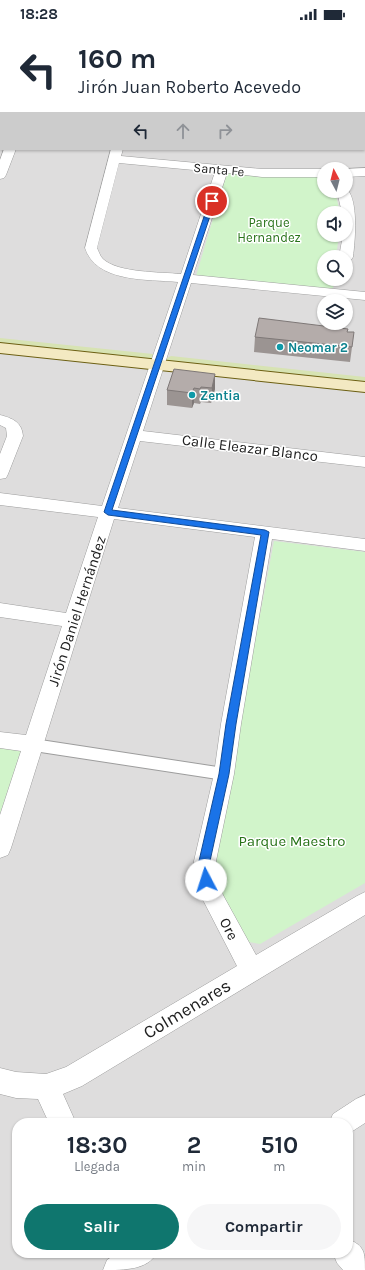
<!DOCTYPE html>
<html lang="es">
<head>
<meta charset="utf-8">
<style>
  :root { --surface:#fff; --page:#f6f6f7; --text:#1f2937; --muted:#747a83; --accent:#0f766e }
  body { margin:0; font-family:Karla,sans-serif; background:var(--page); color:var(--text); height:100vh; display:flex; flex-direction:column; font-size:15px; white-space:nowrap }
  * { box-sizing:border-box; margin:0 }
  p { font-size:13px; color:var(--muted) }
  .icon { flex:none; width:22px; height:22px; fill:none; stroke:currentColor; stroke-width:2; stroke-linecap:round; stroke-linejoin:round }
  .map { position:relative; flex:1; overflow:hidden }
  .drawer { position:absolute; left:12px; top:1090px; width:341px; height:140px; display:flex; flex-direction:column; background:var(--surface); border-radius:16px; box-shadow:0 1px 3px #0004 }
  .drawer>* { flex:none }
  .top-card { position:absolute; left:0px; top:0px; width:365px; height:122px; box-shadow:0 1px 3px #0004; background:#fff; color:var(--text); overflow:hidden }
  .needle { width:26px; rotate:353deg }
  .controls { position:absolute; left:317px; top:134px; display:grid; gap:8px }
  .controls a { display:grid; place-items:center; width:36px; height:36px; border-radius:50%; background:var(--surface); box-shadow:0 1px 3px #0004; font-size:20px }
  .pin { position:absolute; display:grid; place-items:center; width:34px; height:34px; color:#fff; margin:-17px; border:2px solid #fff; border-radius:50%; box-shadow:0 1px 4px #0007 }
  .me { position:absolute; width:44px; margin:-22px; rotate:355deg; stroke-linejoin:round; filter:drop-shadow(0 0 3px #0008) }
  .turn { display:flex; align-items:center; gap:14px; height:84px; padding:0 12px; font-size:18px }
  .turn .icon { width:52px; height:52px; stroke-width:2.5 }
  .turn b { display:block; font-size:28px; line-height:34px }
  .lanes { display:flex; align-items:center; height:38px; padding:0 12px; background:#0003; justify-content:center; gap:20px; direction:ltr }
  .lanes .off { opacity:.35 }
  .eta { display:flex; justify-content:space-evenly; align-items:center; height:68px; text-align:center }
  .eta b { font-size:24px; font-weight:700; line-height:28px }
  .action { display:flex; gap:8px; margin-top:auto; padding:8px 12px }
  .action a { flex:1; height:46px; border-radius:24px; background:var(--accent); color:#fff; font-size:16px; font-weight:700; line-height:46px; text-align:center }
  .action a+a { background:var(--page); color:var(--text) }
  .status { display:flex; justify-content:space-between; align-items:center; height:28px; padding:0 20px; background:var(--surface); direction:ltr }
  .status svg { height:11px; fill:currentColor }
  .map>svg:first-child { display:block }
  .residential { fill:#dedddd; fill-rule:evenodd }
  .grass { fill:#d7e3b3 }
  .park { fill:#d1f4ca }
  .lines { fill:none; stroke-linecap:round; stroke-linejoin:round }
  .pedestrian-casing { stroke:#9d9d9d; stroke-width:2 }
  .minor-casing { stroke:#9d9d9d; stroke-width:1 }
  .tertiary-casing { stroke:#9d9d9d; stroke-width:2 }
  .secondary-casing { stroke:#6c5f12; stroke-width:2 }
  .pedestrian { fill:#fff; fill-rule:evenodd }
  .minor { fill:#fff; fill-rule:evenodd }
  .tertiary { fill:#fff; fill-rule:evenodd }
  .secondary { fill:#f3e9c2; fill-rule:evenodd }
  .wall { fill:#9b9492 }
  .shaded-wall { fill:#7e7877 }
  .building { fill:#b4acaa; stroke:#7e7877 }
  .route { fill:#1a73e8; stroke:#114b97 }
  .culture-dot { fill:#0f9aa8; stroke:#fff; stroke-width:1.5 }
  .labels { text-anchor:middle; stroke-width:3; stroke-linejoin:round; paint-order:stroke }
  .far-street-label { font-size:13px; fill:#202020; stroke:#fff }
  .far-park-label { font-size:13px; fill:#287319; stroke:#fff }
  .far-culture-label { font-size:13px; font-weight:bold; fill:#0d838f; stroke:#fff; text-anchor:start }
  .street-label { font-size:15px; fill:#202020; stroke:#fff }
  .park-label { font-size:15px; fill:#287319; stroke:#fff }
  .near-street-label { font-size:18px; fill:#202020; stroke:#fff }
</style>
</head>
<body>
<div class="status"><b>18:28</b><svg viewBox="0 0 49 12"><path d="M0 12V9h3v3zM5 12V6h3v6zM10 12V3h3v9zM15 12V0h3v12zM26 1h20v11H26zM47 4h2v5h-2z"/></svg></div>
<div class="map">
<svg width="365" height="1242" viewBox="0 0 365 1242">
  <rect width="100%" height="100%" fill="#efebe7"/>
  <path class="residential" d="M0 0H365V1242H0ZM1 1H364V121H1ZM324 141H346V163H324ZM324 185H346V207H324ZM324 229H346V251H324ZM324 273H346V295H324ZM17 1095H348V1225H17Z"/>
  <path class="grass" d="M0 310 153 326 154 328 153 332 0 317Z
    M171 328 365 349V356L166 333 167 330Z"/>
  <path class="park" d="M0 0H155L1 1V15Z
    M166 0H364V1H166Z
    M227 144 324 149V163H335L340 185H324V207H339L336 229H324V251H334L333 261 196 248Z
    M274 513 365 524V855L260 916 249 914 223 871 215 852 214 831Z
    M0 720 21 723 0 786Z"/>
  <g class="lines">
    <g class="pedestrian-casing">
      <path id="pedestrian" d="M34 711 224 740 229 741 232 746 229 751 224 752 34 723 29 721 26 717 29 713Z"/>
    </g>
    <g class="minor-casing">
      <path id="minor" d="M156 0H166V1H156Z
        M364 14H365V20H364Z
        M0 15H1V21H0Z
        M0 107H1V113H0Z
        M4 121H16L6 147 4 150 0 151V132Z
        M111 121H123L121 128 262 141H324V149H262L227 145 193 247 365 264V272L191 255 143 403 365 429V439L140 413 118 480 365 511V523L272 511 241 696 234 746 216 833 217 852 223 867 256 927 357 868 365 864V887L82 1058 63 1066 76 1095H49L38 1071 16 1070 0 1066V1040L16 1044 46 1046 66 1039 237 938 203 872 195 852 194 833 214 746 221 696 255 509 114 491 11 820 8 827 0 830V787L21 723 0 720V704L26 707 62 598 0 589V575L66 585 98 489 0 477V465L102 478 178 254C148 251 96 255 85 220ZM119 135 215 144 181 246C160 244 118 245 103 231 100 228 99 224 97 220Z
        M365 140V148L346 149V141Z
        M346 160C359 171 355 213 353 229L351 232 346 233V229H339L343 207H346V185H342L337 163H346Z
        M0 387C12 390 22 394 23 408L8 446 6 450 0 451V426L7 408 6 400 0 397Z
        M365 1067V1095L348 1106V1095H329L333 1086 356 1071Z
        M348 1211C365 1218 365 1225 365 1242H343L337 1235 333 1225H348Z
        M118 1225H157C147 1242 125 1242 103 1242L107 1232Z"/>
    </g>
    <g class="tertiary-casing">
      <path id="tertiary" d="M0 71H1V79H0Z
        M364 96H365V104H364Z"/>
    </g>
    <g class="secondary-casing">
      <path id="secondary" d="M0 315 365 354V364L0 325Z"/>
    </g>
    <use href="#pedestrian" class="pedestrian"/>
    <use href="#minor" class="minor"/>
    <use href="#tertiary" class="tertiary"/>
    <use href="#secondary" class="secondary"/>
  </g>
  <path class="wall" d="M347 304 352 319 350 334 254 324 255 309Z
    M215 346V361L211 375 201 374 200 376 194 375 192 380 167 377V362Z"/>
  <path class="shaded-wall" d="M215 346V361L211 375 212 360Z
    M194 360V375L192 380V365Z"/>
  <path class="building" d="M259 290 348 301 347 304H354L352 319 255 309Z
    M174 341 215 346 212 360 201 359 200 361 194 360 192 365 167 362Z"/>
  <path class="route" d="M210 171 215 173 112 482 265 502 269 504 236 696 229 746 210 833 212 852 210 855 206 857 203 855 199 833 219 746 226 696 261 507 108 487 104 484Z"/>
  <g class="culture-dot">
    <circle cx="280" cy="319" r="4"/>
    <circle cx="192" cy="367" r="4"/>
  </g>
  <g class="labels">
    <g class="far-street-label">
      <text transform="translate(219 141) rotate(5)" y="5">Santa Fe</text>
    </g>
    <g class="far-park-label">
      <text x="269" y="199">Parque<tspan x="269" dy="15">Hernandez</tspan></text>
    </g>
    <g class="far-culture-label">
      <text x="288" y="324">Neomar 2</text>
      <text x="200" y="372">Zentia</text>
    </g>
    <g class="street-label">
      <text transform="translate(250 420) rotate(7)" y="5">Calle Eleazar Blanco</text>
      <text transform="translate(77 583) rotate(-72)" y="5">Jirón Daniel Hernández</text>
      <text transform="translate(229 901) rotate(63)" y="5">Ore</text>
    </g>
    <g class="park-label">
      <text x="292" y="818">Parque Maestro</text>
    </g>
    <g class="near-street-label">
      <text transform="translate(187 981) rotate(-31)" y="6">Colmenares</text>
    </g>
  </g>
</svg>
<div class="controls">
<a><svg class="needle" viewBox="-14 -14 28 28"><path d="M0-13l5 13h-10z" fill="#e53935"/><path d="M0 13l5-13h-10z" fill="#747a83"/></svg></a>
<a><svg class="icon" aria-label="sound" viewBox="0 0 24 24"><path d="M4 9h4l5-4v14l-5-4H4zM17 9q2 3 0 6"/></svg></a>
<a><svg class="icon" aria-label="search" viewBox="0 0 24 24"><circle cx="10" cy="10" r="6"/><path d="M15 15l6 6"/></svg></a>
<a><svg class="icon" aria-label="layers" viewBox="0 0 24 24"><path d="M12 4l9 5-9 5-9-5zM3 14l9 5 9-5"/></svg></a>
</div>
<div class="pin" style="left:212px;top:173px;background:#d93025"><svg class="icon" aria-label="arrive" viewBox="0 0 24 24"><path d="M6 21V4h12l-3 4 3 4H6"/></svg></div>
<svg class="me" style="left:206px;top:852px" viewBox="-20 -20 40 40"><circle r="19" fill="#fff"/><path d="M0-13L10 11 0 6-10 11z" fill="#1a73e8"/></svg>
<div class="top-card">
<div class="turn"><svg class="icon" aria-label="left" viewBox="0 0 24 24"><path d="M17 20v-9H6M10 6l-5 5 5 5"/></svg><div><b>160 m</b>Jirón Juan Roberto Acevedo</div></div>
<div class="lanes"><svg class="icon" aria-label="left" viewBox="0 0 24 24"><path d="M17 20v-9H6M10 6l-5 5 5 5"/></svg><svg class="icon off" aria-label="ahead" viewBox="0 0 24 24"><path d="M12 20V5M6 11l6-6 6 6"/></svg><svg class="icon off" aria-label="right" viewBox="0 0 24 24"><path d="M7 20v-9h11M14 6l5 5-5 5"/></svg></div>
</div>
<section class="drawer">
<div class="eta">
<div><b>18:30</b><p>Llegada</p></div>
<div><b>2</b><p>min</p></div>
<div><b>510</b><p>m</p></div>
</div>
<div class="action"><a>Salir</a><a>Compartir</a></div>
</section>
</div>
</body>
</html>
